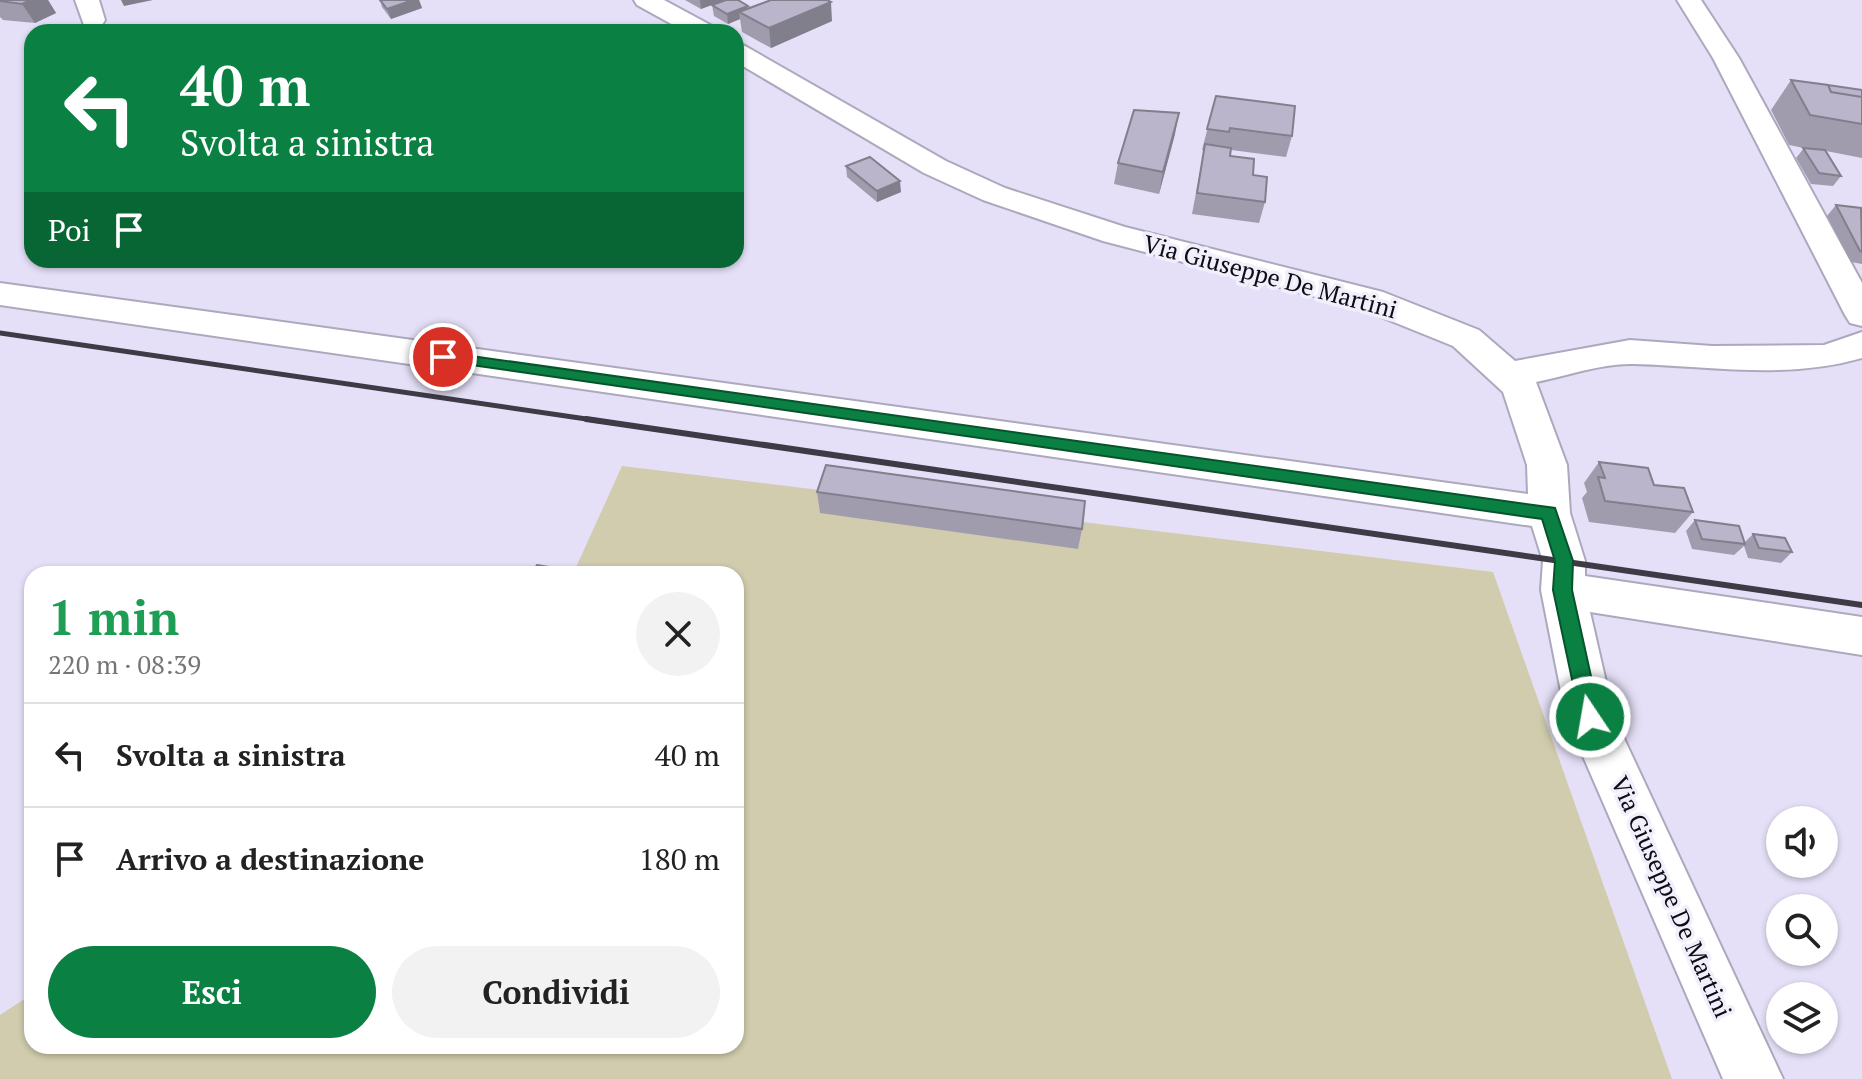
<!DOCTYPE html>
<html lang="it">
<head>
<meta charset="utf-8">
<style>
  :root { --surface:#fff; --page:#f2f2f2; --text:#222; --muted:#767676; --line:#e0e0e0; --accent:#0b8043 }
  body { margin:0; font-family:"PT Serif",serif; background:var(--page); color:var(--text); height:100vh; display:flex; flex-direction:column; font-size:30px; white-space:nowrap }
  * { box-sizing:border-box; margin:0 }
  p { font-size:26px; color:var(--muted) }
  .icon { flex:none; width:44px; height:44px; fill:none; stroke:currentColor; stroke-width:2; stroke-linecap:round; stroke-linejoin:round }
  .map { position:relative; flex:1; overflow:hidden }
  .details { position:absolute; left:24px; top:566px; width:720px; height:488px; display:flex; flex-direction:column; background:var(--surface); border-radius:24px; box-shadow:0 2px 6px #0004 }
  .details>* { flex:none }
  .hud { position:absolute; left:24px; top:24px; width:720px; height:244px; border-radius:24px; box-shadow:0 2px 6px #0004; background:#0b8043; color:#fff; overflow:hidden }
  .buttons { position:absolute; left:1766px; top:806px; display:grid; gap:16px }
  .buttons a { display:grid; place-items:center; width:72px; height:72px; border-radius:50%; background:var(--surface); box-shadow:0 2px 6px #0004; font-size:40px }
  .pin { position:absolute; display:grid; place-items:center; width:68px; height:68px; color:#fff; margin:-34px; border:4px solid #fff; border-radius:50%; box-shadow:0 2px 8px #0007 }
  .me { position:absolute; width:88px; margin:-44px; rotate:348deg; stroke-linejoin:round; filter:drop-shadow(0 0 6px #0008) }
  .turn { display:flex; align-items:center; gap:28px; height:168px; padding:0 24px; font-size:36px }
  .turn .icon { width:104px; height:104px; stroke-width:2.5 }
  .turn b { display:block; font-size:56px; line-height:68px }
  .then { display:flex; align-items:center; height:76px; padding:0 24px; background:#0003; gap:16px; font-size:30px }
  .round { display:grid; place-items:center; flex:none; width:84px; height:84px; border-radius:42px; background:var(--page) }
  .summary { display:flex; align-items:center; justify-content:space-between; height:136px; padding:0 24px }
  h1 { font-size:48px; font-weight:600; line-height:60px; color:#1e9e55 }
  .primary-button { display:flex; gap:16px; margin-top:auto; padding:16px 24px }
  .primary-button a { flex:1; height:92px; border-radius:48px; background:var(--accent); color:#fff; font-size:32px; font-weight:600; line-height:92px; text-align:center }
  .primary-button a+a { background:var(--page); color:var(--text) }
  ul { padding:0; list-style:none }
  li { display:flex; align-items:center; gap:24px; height:104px; padding:0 24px; border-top:2px solid var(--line) }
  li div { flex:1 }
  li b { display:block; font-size:30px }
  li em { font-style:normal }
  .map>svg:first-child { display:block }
  .green { fill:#d0ccad }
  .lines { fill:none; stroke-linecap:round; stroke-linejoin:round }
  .minor-casing { stroke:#aca8bd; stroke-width:4 }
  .minor { fill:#fff; fill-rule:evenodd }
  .rail-far1 { stroke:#3e3b46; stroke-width:5 }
  .rail { stroke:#3e3b46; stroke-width:6 }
  .wall { fill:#a09cae }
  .shaded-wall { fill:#827f8d }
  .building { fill:#bab5ca; stroke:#827f8d; stroke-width:2 }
  .route { fill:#0b8043; stroke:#07532c; stroke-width:2 }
  .labels { text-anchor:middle; stroke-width:7; stroke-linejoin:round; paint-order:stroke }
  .street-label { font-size:24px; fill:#0e0c13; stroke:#f2effd }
</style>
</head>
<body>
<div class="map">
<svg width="1862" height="1079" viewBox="0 0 1862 1079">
  <rect width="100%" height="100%" fill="#e5e0f7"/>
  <path class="green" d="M622 466 1493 572 1672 1079H0V1015L32 994V1046H736V574H573Z"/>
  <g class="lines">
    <g class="minor-casing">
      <path id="minor" d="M75 0H99L105 20 102 25H84Z
        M634 0H664L714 27 718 32H686L637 5Z
        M1677 0H1701L1739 58 1862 283V326L1850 323 1845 315 1713 58Z
        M736 43 745 46 946 161 1005 188 1125 227 1383 292 1479 330 1515 361 1630 340 1712 346 1824 345 1862 332V358C1786 380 1711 366 1634 364 1602 363 1567 376 1536 382L1567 465 1570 513 1585 561V576L1862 617V655L1590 612 1614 717 1783 1079H1723L1566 717 1541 590 1543 561 1532 526 0 305V283L1528 494 1527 465 1503 392 1453 346 1359 308 1103 241 983 200 924 173 736 62Z"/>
    </g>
    <use href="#minor" class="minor"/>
    <path class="rail-far1" d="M0 333 600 421"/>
    <path class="rail" d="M586 419 1862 605"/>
  </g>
  <path class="wall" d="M0 0H48L56 13 35 23 3 20 0 17Z
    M380 0H419L422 8 391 19 382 7Z
    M685 0H725L701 9Z
    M712 5 748 9 832 21 771 48 742 32 740 19 728 24 714 16Z
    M1791 80 1862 90V158L1826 151 1841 176 1833 186 1811 184 1796 158 1804 148 1789 145 1771 110Z
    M1216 96 1292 136 1286 157 1231 150 1230 156 1253 175 1265 202 1259 223 1192 214 1204 150H1202Z
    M1175 134 1159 194 1114 184 1118 163Z
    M846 166 901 192 877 202 847 177Z
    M1836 205 1862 209V264L1851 262 1827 216Z
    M1599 462 1654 485 1693 512 1675 533 1589 522 1582 498 1587 492 1584 483Z
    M817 492 1082 529 1078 549 820 513Z
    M1695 520 1744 543 1753 534 1792 552 1781 563 1748 558 1744 546 1734 555 1692 549 1686 531Z"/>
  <path class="shaded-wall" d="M30 0H48L56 13 35 23 22 4Z
    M121 0H153L124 6Z
    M413 0H419L422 8 391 19 387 9Z
    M700 0H725L701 9Z
    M831 2 832 21 771 48 769 28Z
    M748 6 749 16 739 12 740 19 728 24 727 14Z
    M1179 113 1175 134 1159 194 1163 172Z
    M900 181 901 192 877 202V191Z"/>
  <path class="building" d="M0 0H30L22 4 0 1Z
    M380 0H413L387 9Z
    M726 0H738L748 6 727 14 712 5Z
    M771 0H827L831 2 769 28 739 12Z
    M1791 80 1828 85 1831 92 1862 97V124L1810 115Z
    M1821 84 1862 90V97L1831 92 1828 85Z
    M1216 96 1295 106 1292 136 1230 128 1229 132 1207 129Z
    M1134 110 1179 113 1163 172 1118 163Z
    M1205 144 1231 148 1230 156 1254 159 1253 175 1267 177 1265 202 1197 193Z
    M1803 148 1825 150 1841 176 1819 173Z
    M870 157 900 181 877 191 846 166Z
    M1836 205 1861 208 1862 252 1860 251Z
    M1599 462 1648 468 1654 485 1684 488 1693 512 1605 501 1598 477 1605 478Z
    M826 465 1085 501 1082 529 817 492Z
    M1695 520 1739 526 1745 544 1702 539Z
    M1753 534 1785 538 1792 552 1759 548Z
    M537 565 555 568 552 574H531Z"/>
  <path class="route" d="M443 352 1555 508 1573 561 1572 590 1600 717 1597 723 1590 726 1583 723 1580 717 1553 590 1555 561 1542 519 437 360 435 357Z"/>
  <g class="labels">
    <g class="street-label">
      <text transform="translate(1270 277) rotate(15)" y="8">Via Giuseppe De Martini</text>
      <text transform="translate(1671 897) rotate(66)" y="8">Via Giuseppe De Martini</text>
    </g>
  </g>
</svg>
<div class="buttons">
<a><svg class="icon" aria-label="sound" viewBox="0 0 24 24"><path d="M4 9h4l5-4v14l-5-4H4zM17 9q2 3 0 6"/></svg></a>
<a><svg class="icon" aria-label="search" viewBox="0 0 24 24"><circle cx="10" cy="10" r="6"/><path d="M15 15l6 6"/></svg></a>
<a><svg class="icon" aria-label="layers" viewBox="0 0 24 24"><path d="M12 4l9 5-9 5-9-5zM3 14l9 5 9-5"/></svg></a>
</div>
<div class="pin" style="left:443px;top:357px;background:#d93025"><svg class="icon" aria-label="arrive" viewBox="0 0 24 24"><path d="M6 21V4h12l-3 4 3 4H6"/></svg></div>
<svg class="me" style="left:1590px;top:717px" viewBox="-20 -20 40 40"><circle r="17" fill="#0b8043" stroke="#fff" stroke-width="3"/><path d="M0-11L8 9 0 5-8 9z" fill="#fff"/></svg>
<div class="hud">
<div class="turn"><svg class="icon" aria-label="left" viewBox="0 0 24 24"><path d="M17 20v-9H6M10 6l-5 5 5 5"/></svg><div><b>40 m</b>Svolta a sinistra</div></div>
<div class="then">Poi<svg class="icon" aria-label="arrive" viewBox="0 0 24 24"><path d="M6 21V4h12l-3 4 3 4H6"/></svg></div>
</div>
<section class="details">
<div class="summary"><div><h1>1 min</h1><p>220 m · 08:39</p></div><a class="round"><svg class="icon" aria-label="close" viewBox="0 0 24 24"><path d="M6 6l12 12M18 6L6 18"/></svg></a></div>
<ul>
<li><svg class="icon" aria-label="left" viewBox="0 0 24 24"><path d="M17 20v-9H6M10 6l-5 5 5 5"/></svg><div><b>Svolta a sinistra</b></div><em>40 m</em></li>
<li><svg class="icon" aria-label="arrive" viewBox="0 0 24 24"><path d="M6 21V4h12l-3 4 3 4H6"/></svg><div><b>Arrivo a destinazione</b></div><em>180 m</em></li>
</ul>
<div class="primary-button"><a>Esci</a><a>Condividi</a></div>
</section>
</div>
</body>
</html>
